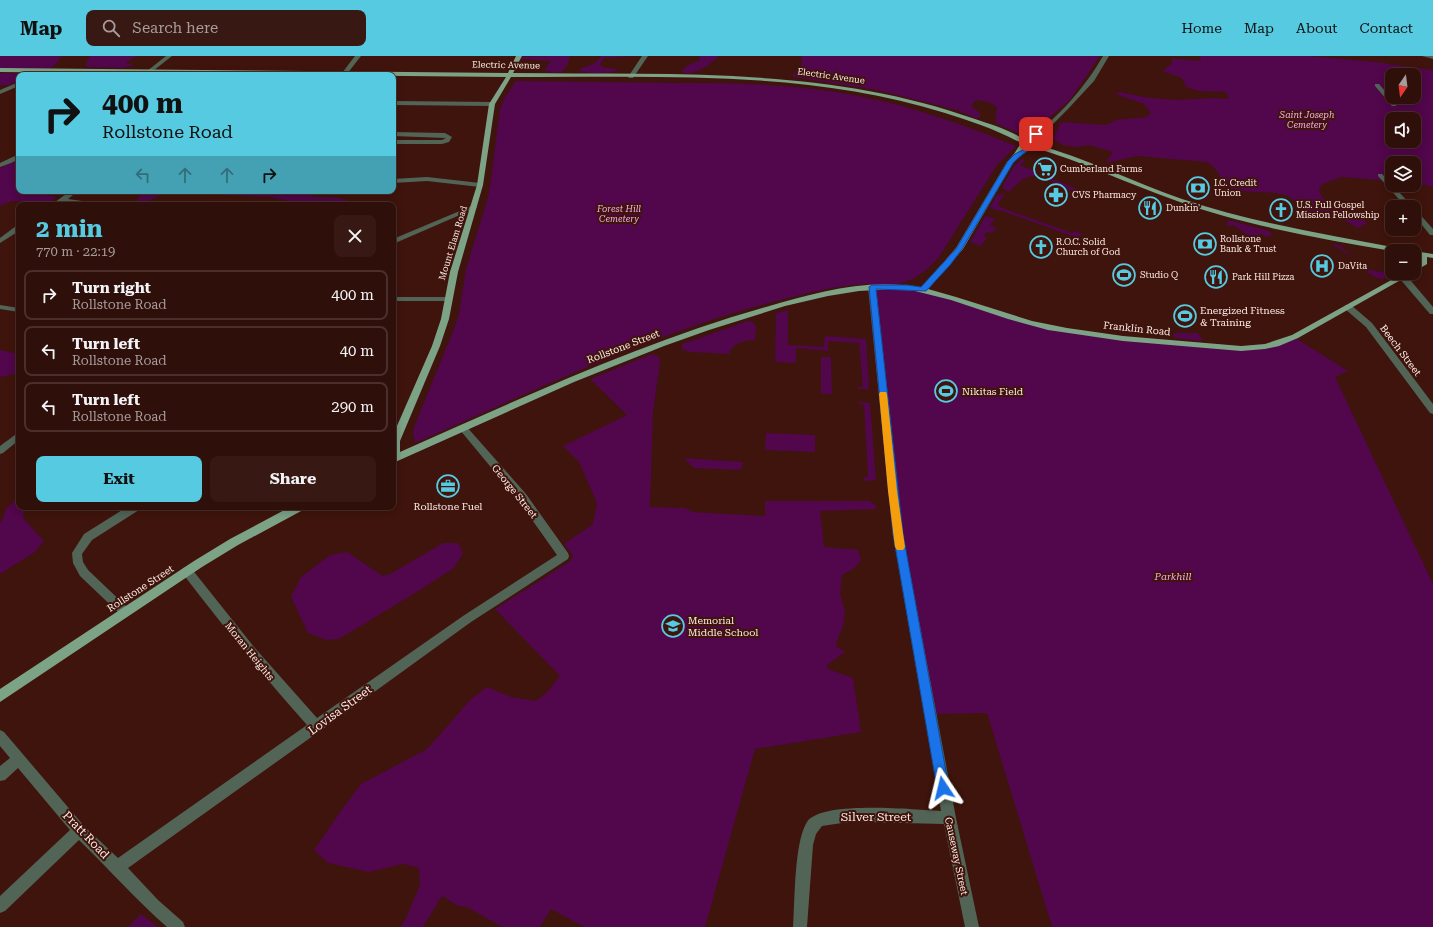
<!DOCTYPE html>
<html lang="en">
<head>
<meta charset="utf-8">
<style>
  :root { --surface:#2f0f09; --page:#371812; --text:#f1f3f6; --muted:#a79c9c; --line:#4a2f2a; --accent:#55cae0 }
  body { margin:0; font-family:"Roboto Serif",serif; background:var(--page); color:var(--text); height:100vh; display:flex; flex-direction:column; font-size:15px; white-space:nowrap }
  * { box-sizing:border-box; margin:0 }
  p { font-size:13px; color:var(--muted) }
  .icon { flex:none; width:22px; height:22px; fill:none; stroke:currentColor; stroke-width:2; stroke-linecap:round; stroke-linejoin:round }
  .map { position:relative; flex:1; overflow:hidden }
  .sheet { position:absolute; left:16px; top:146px; width:380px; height:308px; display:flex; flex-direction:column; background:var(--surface); border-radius:8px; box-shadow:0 2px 10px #0003,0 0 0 1px var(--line) }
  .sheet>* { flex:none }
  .guide { position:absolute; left:16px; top:16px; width:380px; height:122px; border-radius:8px; box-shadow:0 2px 10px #0003,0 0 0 1px var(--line); background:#55cae0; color:#111; overflow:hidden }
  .needle { width:26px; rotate:194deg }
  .fabs { position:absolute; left:1385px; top:12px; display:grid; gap:8px }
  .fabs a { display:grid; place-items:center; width:36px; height:36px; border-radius:8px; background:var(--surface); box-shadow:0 2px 10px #0003,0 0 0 1px var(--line); font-size:20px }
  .pin { position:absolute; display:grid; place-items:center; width:34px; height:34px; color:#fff; margin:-17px; border-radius:8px; box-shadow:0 2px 6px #0006 }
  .me { position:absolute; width:44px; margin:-22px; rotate:350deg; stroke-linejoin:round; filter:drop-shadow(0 0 3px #0008) }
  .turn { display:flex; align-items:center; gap:14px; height:84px; padding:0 20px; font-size:18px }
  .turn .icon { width:52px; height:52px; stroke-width:2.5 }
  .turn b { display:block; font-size:28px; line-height:34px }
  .lanes { display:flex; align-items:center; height:38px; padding:0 20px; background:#0003; justify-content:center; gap:20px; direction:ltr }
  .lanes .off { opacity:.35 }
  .round { display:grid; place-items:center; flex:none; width:42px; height:42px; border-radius:8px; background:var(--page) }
  .overview { display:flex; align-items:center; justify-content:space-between; height:68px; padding:0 20px }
  h1 { font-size:24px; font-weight:700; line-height:30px; color:var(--accent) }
  .button { display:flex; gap:8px; margin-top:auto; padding:8px 20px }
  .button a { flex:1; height:46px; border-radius:8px; background:var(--accent); color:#111; font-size:16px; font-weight:700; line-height:46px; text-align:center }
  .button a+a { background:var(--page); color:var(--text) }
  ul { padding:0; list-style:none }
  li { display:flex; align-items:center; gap:12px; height:50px; margin:0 8px 6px; padding:0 12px; border:2px solid var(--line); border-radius:8px }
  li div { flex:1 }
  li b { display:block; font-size:15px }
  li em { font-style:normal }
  header { display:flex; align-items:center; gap:24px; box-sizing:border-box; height:56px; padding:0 20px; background:var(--accent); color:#111 }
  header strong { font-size:19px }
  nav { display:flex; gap:22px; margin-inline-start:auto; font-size:14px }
  .search { width:280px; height:36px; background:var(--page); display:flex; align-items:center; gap:10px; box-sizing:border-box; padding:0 14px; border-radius:8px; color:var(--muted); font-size:15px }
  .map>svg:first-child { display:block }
  .green { fill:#52064b; fill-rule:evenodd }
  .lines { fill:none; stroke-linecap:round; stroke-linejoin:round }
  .minor { fill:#516456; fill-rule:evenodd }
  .major { fill:#7da387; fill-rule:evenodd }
  .route { fill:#1a73e8; stroke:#114b97 }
  .slow { fill:#f59e0b }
  .labels { text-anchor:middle; stroke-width:4; stroke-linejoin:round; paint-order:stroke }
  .far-street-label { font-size:9px; fill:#fdebe7; stroke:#3f140c }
  .far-park-label { font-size:9px; font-style:italic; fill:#f7aceb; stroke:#3f140c }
  .far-poi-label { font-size:9px; fill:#fdebe7; stroke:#3f140c; text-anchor:start }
  .poi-label { font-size:10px; fill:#fdebe7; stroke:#3f140c; text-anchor:start }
  .street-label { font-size:10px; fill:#fdebe7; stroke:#3f140c }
  .park-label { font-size:10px; font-style:italic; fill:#f7aceb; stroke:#3f140c }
  .near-street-label { font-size:12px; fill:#fdebe7; stroke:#3f140c }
</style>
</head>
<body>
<header>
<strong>Map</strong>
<div class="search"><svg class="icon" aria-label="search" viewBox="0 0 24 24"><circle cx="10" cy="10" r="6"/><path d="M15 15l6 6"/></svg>Search here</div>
<nav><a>Home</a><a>Map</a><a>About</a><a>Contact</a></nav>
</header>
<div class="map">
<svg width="1433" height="871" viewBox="0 0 1433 871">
  <rect width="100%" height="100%" fill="#3f140c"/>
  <path class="green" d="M0 0H61L58 6 47 15 0 14Z
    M90 0H141L134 1 126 7 134 9 122 12 88 11 85 10Z
    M550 0H570L568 8 562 16 555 17 544 14 551 5 520 3 522 1Z
    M601 0H636L604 2 600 8 602 11 621 14C608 17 590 19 578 14 587 8 593 12 601 0Z
    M700 0H719C710 9 694 21 681 16L688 9 699 5Z
    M802 0H1100L1070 44 1034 75 1029 77H1018L997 68 995 64 997 51 988 46 976 44 971 50 980 57V61L975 62 957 54 877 34 793 21V18L801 10Z
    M1199 0H1309L1376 6 1433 14V131L1414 126V107H1392V125L1341 121 1321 129 1319 134 1323 143C1340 149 1355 154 1367 167L1358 172 1331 157H1299C1297 153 1295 146 1292 143 1282 132 1243 140 1228 131 1220 126 1220 112 1206 106L1137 100 1110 106 1106 105 1113 96 1088 89 1076 91 1063 89 1053 83 1060 68 1063 66 1106 69 1116 64 1146 61 1151 57 1144 48 1118 39 1116 37 1120 36 1144 41 1174 44 1214 42 1229 43 1226 36 1198 35 1186 31 1182 22 1162 15 1172 8V3H1181L1199 5 1201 2ZM1392 19H1414V41H1392ZM1392 63H1414V85H1392Z
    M0 17 32 18H34L19 19V25L9 29H0Z
    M516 25C570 26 623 26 677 27 738 27 798 28 858 40 913 50 964 69 1016 90L997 109 939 201C928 214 913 226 896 228 882 230 868 227 854 229 833 231 812 236 792 241 660 273 538 333 415 387L413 378 414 371 452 278 459 258 466 213 487 145 490 131 500 53 505 41Z
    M19 102V135L57 141 50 146 11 145 0 150V112Z
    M1022 103 1025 105 1020 109 1096 141 1103 145 1072 135 1047 123 1033 120 1023 123 1010 135H1006L1002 131 1014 110Z
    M142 135H291L316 141 341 142 349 145 330 149H310L270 141 188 138 160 139 143 148H135Z
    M1001 138H1004L998 149 1002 152 1072 177 1075 175 1083 178 1078 182 1002 155 995 154 990 151 997 139Z
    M987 160 995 163 990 169 997 172 992 177 987 176 983 180 987 182 981 190 970 186 985 161Z
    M1228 165H1232L1269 175 1273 178 1267 181 1262 178 1251 181 1233 169 1228 170 1226 168Z
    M1331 188 1339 189 1367 213 1379 216 1385 215 1388 212 1392 213V215L1384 219 1387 222C1372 227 1360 206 1351 200 1344 195 1337 192 1331 188Z
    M872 231H907L1052 272 1209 290 1264 291 1294 281 1348 315 1335 321 1433 528V871H1052L987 657 930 658 894 450Z
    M788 254V289L824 291 825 280 866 283 869 333H860L856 331H863L859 287 828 285V295L796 292V307L775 306 776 257Z
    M748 265 753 266 756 270 755 284C744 284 732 287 729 298L689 296 682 293V288Z
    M1175 277H1198L1202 283 1201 285 1176 282 1173 279Z
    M0 294 19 298V317L0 321Z
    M652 298 659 301 660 306 653 356 650 451 685 452 693 456 765 460V445H870L875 449 877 453 820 455 824 491 858 494 861 505 853 513 842 519 840 537 845 556 843 570 836 587 837 591 845 596 827 609 828 613 853 622 861 676 755 693 705 871H584L551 853 540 871H502L467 851 458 850 442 840 423 871H400L406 862 420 829 419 812 403 808 369 816 328 807 314 794 343 752 361 728 427 693 471 643 487 631 511 641 536 645 548 635 560 620 495 553 569 506 573 502 572 498 564 488 593 468 597 447 579 406 563 390 627 359 590 323Z
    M821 301H831L832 338H821Z
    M859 346 870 347 876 424 866 425 862 421H868L864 349 858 348Z
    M766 377 815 379V396L765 394Z
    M684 402 743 406 742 412 739 414 694 412Z
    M19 440V451H24L23 462 44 485 35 496 0 518V467L2 465 6 453Z
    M443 487H458L463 497 454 512 420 534 339 583 327 584 308 577 291 541 301 521 330 499 347 496 383 520 392 517Z
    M141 858 158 871H128Z"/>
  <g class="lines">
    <path class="minor" d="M166 0H172L148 19H142Z
      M355 0H361L347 18H343L342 17Z
      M642 0H648L633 22H629L628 21Z
      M1103 0H1109L1094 25 1068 53 1044 77 1031 83H1027V81C1056 67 1087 28 1103 0Z
      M1422 0H1433V3Z
      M45 14 50 15 45 19H38Z
      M19 26V30L0 38V34Z
      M1375 28H1379L1396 48V50H1392L1375 30Z
      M393 45 492 46 495 48 492 50 393 49Z
      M393 76 445 77 452 81 449 86 442 88H393V84H442L446 82 393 80Z
      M19 98V103L11 107 0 111V107Z
      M1378 118H1382L1413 151H1406L1378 120Z
      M427 121 480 127 483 129 480 131 427 125 393 127V123Z
      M70 135H78L68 143 96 147 99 149H82L63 146 59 149H51Z
      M474 149 477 151 476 152 393 188V183Z
      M1414 153 1416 154 1433 173V179H1430L1414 159Z
      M16 170H19V175L0 187V182Z
      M1400 219H1406L1433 251V258H1430L1400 223Z
      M869 229H875L876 231 903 479 956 762 979 871H965L944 768 861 766 842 767 822 770 816 778 813 789 807 871H793C795 845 794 786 807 766 822 744 915 754 941 755L893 479 868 231Z
      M393 241H449L453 243 449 245H393Z
      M0 249 19 252V256L0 253Z
      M1345 249H1351L1372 267 1433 348V358L1430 357 1366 271 1345 253Z
      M463 369 466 370 526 438 568 497 569 500 568 503 471 566 323 673 321 675 317 677 128 812 158 844 183 866 185 871H167C136 844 109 813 79 784L5 855 0 857V840L70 774 18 712 5 724 0 725V710L10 702 0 690V674L4 676 84 770 118 802 307 669C264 621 223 570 183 518L182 515 183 512 187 511 191 512 254 591 317 662 463 560 557 499 518 444 460 374 458 372Z
      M19 376V384L3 397 0 398V390Z
      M127 451H140L139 454 92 484 82 498 83 506 88 514 129 553 131 556 129 559 125 561 121 559 80 520 73 507 72 497 84 478Z"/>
    <path class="major" d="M516 0H522L513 17C668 19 827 10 975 63 989 68 1018 76 1027 87L1019 100 1013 107 963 193 928 233 956 241 1032 265 1067 272 1123 280 1241 290 1265 288 1292 279 1404 217H1413L1298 282 1279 290 1265 293 1241 295 1123 285 1048 274 1008 263 951 244 915 235 895 233 859 235 828 240 785 250 709 274 664 290 574 326 393 407V379L432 290 441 263 450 216 477 129 489 48 506 21 0 16V12L508 17ZM511 21C655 22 806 13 945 57 971 65 997 74 1021 87L1014 98 1007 106 956 192 921 232C869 221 816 237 766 251 639 287 520 343 400 396V385L440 290 449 263 458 216 483 129 495 48Z
      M1034 88C1085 101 1132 126 1182 143 1254 167 1328 179 1403 193L1407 195H1392C1319 182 1246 170 1177 145 1128 128 1082 105 1032 91L1031 90Z
      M1413 195H1414L1433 198V202L1427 201V208L1414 216V210L1420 205 1419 200 1414 199Z
      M290 451H304L303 454 238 489 202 511 0 646V633L194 505 230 483Z"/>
  </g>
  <path class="route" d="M1040 74 1045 76 1040 84 1041 89C1030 92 1021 99 1013 107L962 193 950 209 926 235 876 233 903 478 949 732 948 736 943 738 939 736 937 732 893 478 869 231 872 229H907L921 231 956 193 1008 105 1015 98 1036 87 1034 84 1037 80 1033 78Z"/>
  <path class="slow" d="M880 336H886L887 338 897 435 905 491 903 494H897L895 491 888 435 879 338Z"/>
  <defs>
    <g id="supermarket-ring" transform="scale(1.15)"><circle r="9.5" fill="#3f140c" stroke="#55cae0" stroke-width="1.5"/><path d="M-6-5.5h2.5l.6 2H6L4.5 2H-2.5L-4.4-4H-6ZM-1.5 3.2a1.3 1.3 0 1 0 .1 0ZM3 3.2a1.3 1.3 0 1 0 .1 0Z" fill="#55cae0"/></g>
    <g id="bank-ring" transform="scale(1.15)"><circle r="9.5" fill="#3f140c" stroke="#55cae0" stroke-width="1.5"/><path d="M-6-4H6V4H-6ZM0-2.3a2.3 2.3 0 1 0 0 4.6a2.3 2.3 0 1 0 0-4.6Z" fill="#55cae0"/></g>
    <g id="pharmacy-ring" transform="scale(1.15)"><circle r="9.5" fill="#3f140c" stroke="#55cae0" stroke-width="1.5"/><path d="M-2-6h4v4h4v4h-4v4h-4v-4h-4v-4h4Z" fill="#55cae0"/></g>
    <g id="restaurant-ring" transform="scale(1.15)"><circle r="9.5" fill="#3f140c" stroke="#55cae0" stroke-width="1.5"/><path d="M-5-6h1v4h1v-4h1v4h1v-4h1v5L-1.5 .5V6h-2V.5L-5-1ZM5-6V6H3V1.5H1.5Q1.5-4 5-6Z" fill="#55cae0"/></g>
    <g id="church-ring" transform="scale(1.15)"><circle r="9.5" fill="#3f140c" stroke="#55cae0" stroke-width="1.5"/><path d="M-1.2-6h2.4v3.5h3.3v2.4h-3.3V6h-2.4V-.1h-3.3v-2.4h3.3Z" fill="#55cae0"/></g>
    <g id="hospital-ring" transform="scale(1.15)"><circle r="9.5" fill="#3f140c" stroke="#55cae0" stroke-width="1.5"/><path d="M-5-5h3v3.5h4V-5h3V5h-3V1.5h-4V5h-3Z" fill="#55cae0"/></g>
    <g id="stadium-ring" transform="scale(1.15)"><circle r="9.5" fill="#3f140c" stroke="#55cae0" stroke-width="1.5"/><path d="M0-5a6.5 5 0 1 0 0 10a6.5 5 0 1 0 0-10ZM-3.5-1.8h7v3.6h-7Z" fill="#55cae0"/></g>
    <g id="office-ring" transform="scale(1.15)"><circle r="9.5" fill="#3f140c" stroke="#55cae0" stroke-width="1.5"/><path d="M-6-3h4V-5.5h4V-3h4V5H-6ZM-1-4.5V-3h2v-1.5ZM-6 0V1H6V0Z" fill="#55cae0"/></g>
    <g id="school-ring" transform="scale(1.15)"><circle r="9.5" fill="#3f140c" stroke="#55cae0" stroke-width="1.5"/><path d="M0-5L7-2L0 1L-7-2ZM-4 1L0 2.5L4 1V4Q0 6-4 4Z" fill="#55cae0"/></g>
  </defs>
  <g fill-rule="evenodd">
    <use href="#supermarket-ring" x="1045" y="113"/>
    <use href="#bank-ring" x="1198" y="132"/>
    <use href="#pharmacy-ring" x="1056" y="139"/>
    <use href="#restaurant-ring" x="1150" y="152"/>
    <use href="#church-ring" x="1281" y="154"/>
    <use href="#bank-ring" x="1205" y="188"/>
    <use href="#church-ring" x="1041" y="191"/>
    <use href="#hospital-ring" x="1322" y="210"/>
    <use href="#stadium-ring" x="1124" y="219"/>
    <use href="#restaurant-ring" x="1216" y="221"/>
    <use href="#stadium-ring" x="1185" y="260"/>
    <use href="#stadium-ring" x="946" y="335"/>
    <use href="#office-ring" x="448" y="430"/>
    <use href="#school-ring" x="673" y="570"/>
  </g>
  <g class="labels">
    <g class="far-street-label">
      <text transform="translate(506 9) rotate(1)" y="3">Electric Avenue</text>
      <text transform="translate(831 20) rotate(8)" y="3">Electric Avenue</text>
      <text transform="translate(453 187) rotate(-73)" y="3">Mount Elam Road</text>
    </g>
    <g class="far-park-label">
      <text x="1307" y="62">Saint Joseph<tspan x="1307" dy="10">Cemetery</tspan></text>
      <text x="619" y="156">Forest Hill<tspan x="619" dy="10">Cemetery</tspan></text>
    </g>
    <g class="far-poi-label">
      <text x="1060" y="116">Cumberland Farms</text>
      <text x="1214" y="130">I.C. Credit<tspan x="1214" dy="10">Union</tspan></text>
      <text x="1072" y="142">CVS Pharmacy</text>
      <text x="1296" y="152">U.S. Full Gospel<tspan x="1296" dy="10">Mission Fellowship</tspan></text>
      <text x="1166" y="155">Dunkin'</text>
      <text x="1220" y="186">Rollstone<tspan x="1220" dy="10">Bank &amp; Trust</tspan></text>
      <text x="1056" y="189">R.O.C. Solid<tspan x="1056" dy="10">Church of God</tspan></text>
      <text x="1338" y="213">DaVita</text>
      <text x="1140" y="222">Studio Q</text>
      <text x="1232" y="224">Park Hill Pizza</text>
    </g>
    <g class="poi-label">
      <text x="1200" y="258">Energized Fitness<tspan x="1200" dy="12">&amp; Training</tspan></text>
      <text x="962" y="339">Nikitas Field</text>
      <text x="448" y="454" text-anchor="middle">Rollstone Fuel</text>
      <text x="688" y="568">Memorial<tspan x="688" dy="12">Middle School</tspan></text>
    </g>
    <g class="street-label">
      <text transform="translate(1137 272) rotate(6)" y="4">Franklin Road</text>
      <text transform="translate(623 290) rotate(-21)" y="4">Rollstone Street</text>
      <text transform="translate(1401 294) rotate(53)" y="4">Beech Street</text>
      <text transform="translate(515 435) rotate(51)" y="4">George Street</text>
      <text transform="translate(140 532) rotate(-33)" y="4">Rollstone Street</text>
      <text transform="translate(250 595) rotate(51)" y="4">Moran Heights</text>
      <text transform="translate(957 800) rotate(78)" y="4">Causeway Street</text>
    </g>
    <g class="park-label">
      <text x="1173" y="524">Parkhill</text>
    </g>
    <g class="near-street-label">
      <text transform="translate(340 654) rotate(-36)" y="4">Lovisa Street</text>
      <text x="876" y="765">Silver Street</text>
      <text transform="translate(86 779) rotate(46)" y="4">Pratt Road</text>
    </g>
  </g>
</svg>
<div class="fabs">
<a><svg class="needle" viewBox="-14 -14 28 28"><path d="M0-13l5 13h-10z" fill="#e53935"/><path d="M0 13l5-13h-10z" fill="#a79c9c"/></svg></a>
<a><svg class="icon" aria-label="sound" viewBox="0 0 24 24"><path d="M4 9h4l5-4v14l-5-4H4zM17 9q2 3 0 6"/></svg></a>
<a><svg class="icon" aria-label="layers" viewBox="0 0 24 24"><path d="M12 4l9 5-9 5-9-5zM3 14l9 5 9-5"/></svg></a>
<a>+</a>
<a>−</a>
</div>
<div class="pin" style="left:1036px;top:78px;background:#d93025"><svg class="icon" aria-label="arrive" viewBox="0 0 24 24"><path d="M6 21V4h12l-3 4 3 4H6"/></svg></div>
<svg class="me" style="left:943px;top:732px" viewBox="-20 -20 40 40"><path d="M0-17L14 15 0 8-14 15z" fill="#1a73e8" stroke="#fff" stroke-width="4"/></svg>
<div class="guide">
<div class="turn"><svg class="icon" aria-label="right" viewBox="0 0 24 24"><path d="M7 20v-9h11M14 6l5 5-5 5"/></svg><div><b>400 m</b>Rollstone Road</div></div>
<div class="lanes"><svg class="icon off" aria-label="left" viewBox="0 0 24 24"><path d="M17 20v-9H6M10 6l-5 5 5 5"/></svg><svg class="icon off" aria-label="ahead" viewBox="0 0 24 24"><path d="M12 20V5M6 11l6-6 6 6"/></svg><svg class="icon off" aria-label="ahead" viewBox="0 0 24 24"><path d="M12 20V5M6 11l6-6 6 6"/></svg><svg class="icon" aria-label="right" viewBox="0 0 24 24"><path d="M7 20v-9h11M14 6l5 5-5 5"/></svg></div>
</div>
<section class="sheet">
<div class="overview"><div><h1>2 min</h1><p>770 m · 22:19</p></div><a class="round"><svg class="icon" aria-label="close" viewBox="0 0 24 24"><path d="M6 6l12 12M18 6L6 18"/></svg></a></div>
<ul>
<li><svg class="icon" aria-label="right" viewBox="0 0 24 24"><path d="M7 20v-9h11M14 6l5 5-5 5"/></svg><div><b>Turn right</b><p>Rollstone Road</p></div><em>400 m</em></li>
<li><svg class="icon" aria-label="left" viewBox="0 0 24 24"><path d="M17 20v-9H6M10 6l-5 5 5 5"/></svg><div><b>Turn left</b><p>Rollstone Road</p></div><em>40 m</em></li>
<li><svg class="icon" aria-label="left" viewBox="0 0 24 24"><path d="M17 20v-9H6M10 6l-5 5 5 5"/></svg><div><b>Turn left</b><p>Rollstone Road</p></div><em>290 m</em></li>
</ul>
<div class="button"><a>Exit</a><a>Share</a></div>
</section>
</div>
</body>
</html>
